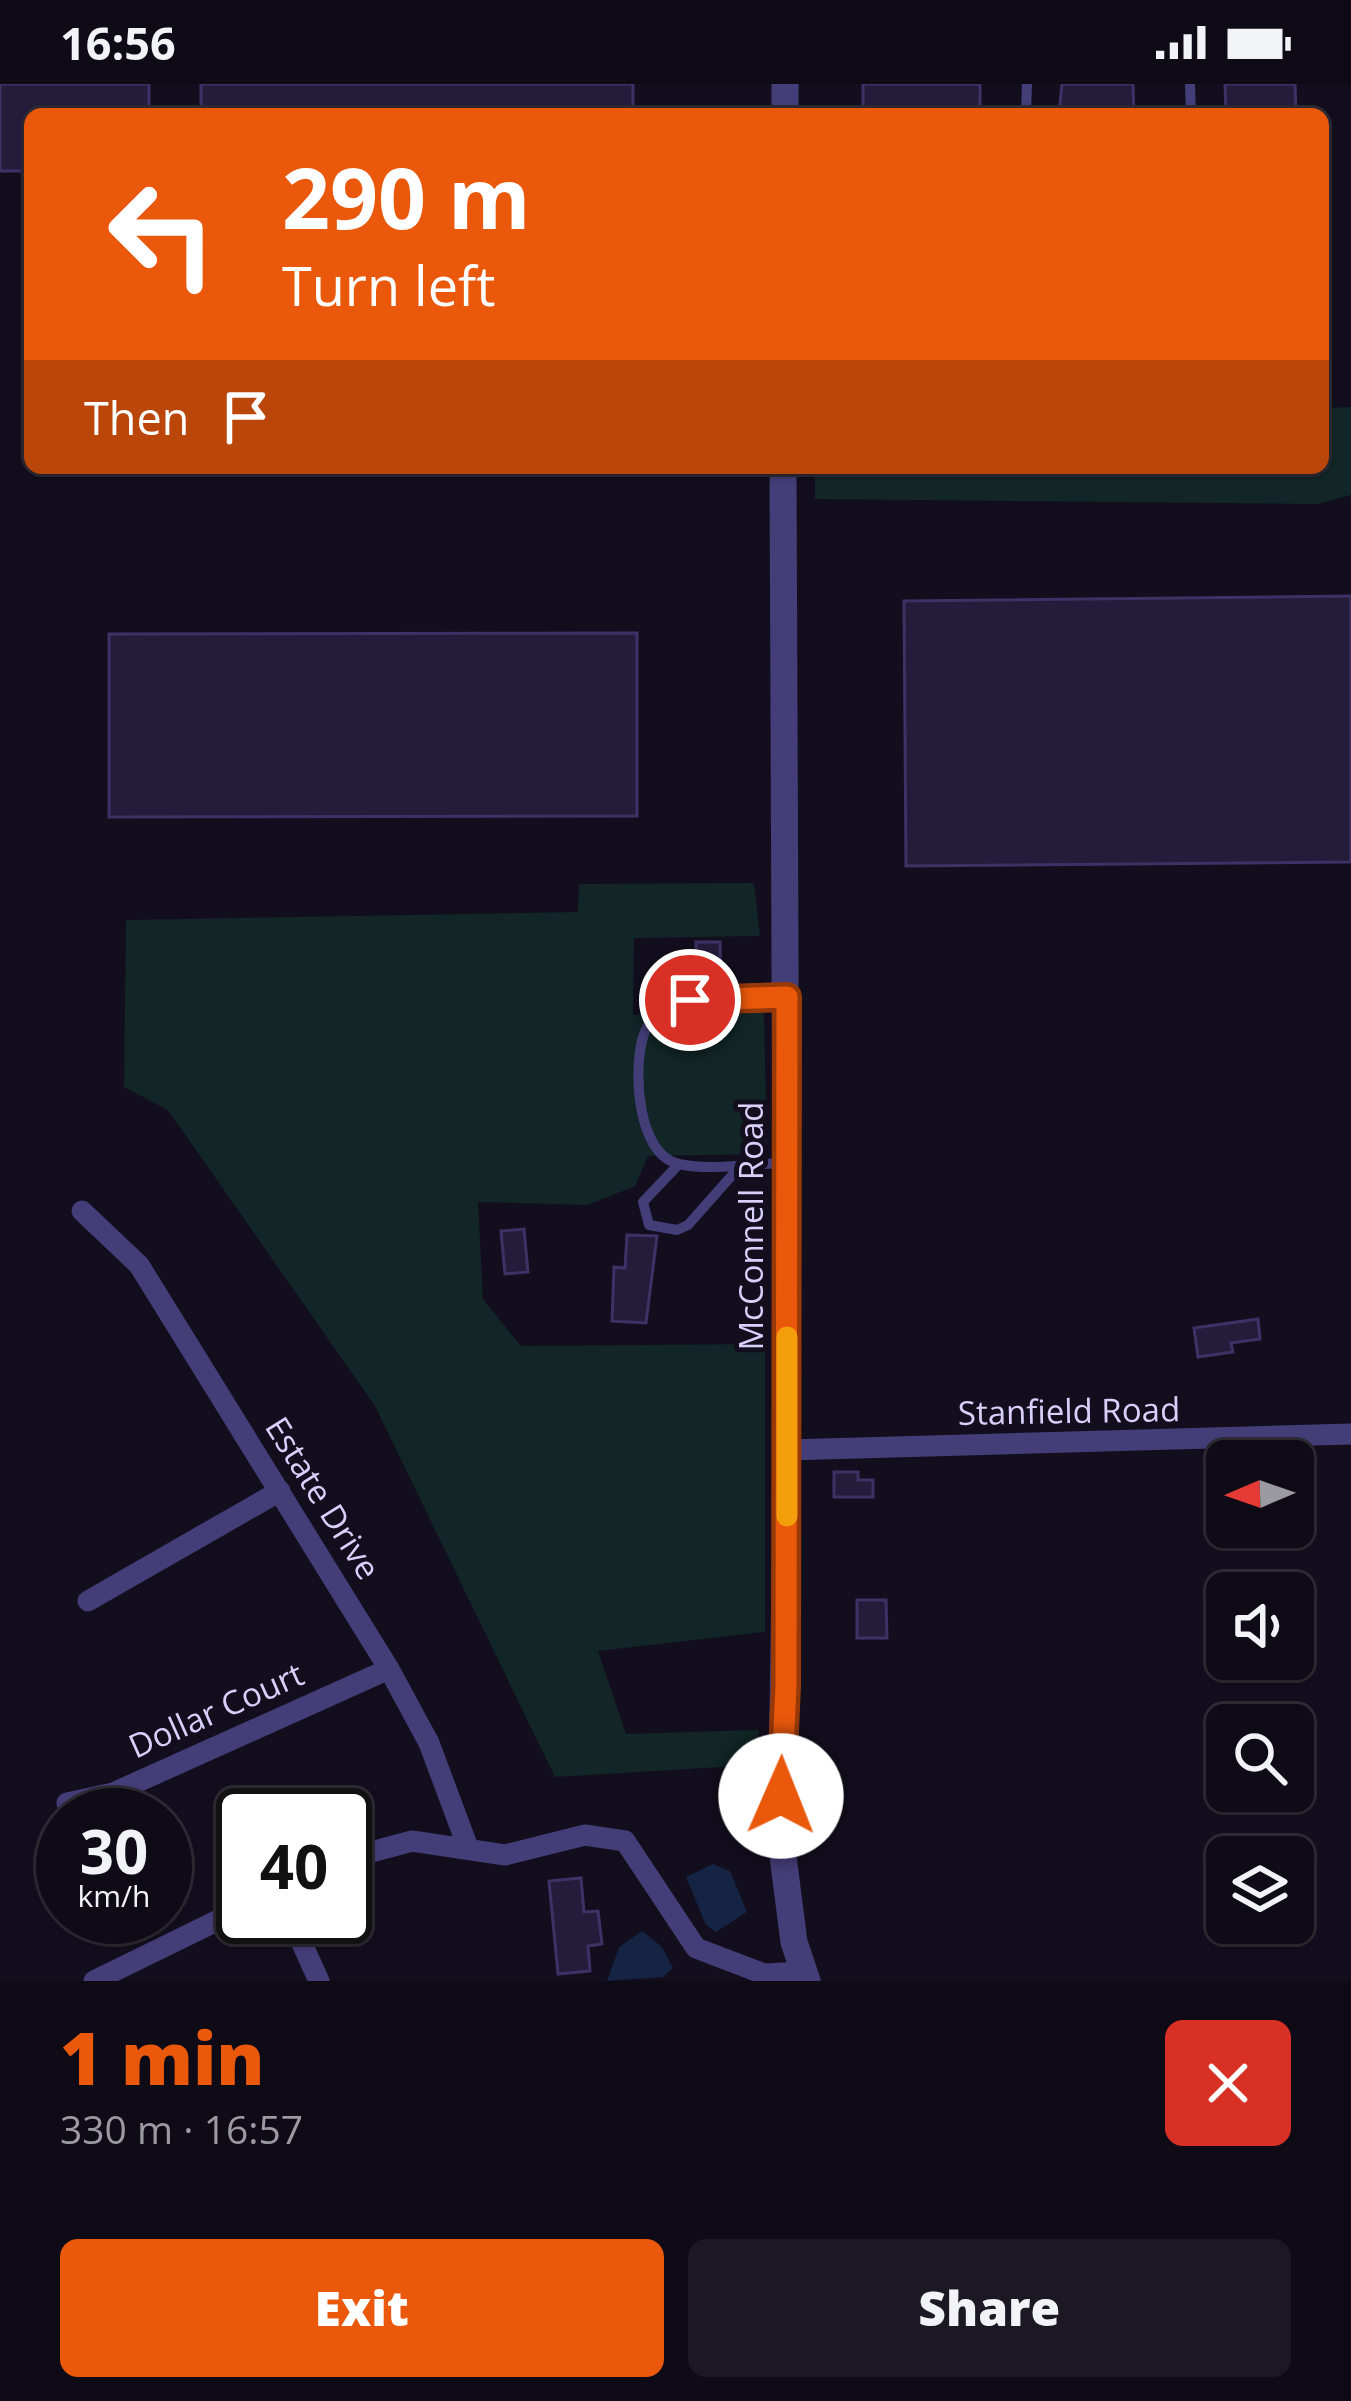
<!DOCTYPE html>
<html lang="en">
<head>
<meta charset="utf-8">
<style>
  :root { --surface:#0e0a16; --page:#1c1823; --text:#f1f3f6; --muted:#9b9aa1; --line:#2e2b35; --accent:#ea580c }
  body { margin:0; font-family:"Open Sans",sans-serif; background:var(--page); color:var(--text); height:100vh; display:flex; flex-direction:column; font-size:45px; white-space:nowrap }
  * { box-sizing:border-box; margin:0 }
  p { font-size:39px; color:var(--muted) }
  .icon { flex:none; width:66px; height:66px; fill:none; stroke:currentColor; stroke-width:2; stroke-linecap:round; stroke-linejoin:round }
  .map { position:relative; height:1897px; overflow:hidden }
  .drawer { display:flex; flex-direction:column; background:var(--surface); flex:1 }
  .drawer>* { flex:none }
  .guide { position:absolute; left:24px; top:24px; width:1305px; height:366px; border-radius:18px; box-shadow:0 3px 9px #0004,0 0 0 3px var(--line); background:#ea580c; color:#fff; overflow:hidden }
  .needle { width:78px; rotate:268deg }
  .tools { position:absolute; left:1206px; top:1356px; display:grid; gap:24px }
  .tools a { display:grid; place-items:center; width:108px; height:108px; border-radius:18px; background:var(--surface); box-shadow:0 3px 9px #0004,0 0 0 3px var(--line); font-size:60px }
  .speed { position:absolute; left:36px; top:1704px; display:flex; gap:24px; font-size:60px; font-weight:700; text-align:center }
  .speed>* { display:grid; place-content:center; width:156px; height:156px; border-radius:50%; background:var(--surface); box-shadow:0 3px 9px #0004,0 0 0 3px var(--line); line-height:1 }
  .speed small { font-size:30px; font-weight:400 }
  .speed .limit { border:6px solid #111; border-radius:18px; background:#fff; color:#111 }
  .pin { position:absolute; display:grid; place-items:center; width:102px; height:102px; color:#fff; margin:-51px; border:6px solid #fff; border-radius:50%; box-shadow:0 3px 12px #0007 }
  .me { position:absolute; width:132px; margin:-66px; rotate:1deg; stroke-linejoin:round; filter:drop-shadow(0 0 9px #0008) }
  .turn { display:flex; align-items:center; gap:42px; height:252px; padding:0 60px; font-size:54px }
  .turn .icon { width:156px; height:156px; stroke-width:2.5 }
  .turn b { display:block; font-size:84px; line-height:102px }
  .then { display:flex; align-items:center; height:114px; padding:0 60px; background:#0003; gap:24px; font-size:45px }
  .round { display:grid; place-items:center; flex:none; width:126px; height:126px; border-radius:18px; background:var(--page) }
  .overview { display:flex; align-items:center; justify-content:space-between; height:204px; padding:0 60px }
  h1 { font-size:72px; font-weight:800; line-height:90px; color:var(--accent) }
  .action { display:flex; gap:24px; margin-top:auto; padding:24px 60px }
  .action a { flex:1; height:138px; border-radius:18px; background:var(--accent); color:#fff; font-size:48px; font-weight:800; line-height:138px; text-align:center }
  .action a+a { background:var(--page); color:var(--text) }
  .status { display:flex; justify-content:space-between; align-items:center; height:84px; padding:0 60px; background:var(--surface); direction:ltr }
  .status svg { height:33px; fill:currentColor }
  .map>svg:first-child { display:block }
  .green { fill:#122627 }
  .water { fill:#142442 }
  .building { fill:#251c3c; stroke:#3f3166; stroke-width:3 }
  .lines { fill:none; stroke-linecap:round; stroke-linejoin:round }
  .service { stroke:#443e78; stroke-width:10 }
  .minor { stroke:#443e78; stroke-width:21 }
  .tertiary { stroke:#443e78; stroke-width:27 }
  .route-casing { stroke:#983908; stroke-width:30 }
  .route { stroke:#ea580c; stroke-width:21 }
  .slow { stroke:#f59e0b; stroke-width:21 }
  .labels { text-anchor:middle; stroke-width:10; stroke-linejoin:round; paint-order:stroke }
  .street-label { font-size:33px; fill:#d7d0fa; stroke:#120e1e }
</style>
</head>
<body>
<div class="status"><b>16:56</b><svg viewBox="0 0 49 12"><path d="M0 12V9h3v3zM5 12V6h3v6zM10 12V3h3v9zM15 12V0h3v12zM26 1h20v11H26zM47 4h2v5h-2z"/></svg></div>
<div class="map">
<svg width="1351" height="1897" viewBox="0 0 1351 1897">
  <rect width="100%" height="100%" fill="#120e1e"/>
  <path class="green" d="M1351 323V411L1319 420 815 415V384H1323V324Z
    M754 799 760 852 634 854 633 931 764 929 767 1070 648 1072 635 1102 588 1121 478 1118 483 1215 521 1262 765 1260V1548L598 1567 626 1650 759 1646 754 1681 555 1693 375 1322 168 1026 124 1003 126 836 578 828 579 800Z"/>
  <path class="water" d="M713 1780 730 1787 747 1828 716 1848 706 1841 686 1793Z
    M642 1847 662 1863 673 1884 663 1893 607 1897 619 1863Z"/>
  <path class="building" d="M0 0H149V30H30V87H0Z
    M201 0H633V30H201Z
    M863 0H980V30H863Z
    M1062 0H1133L1134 30H1059Z
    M1225 0H1295L1296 30H1226Z
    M1351 512V778L906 782 904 517Z
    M637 549V732L109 733V550Z
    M696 858H720L721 907 697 908Z
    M524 1145 528 1188 505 1190 501 1147Z
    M627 1151 657 1152 646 1239 612 1237 614 1183 625 1184Z
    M1258 1235 1260 1255 1231 1259 1233 1268 1198 1273 1194 1244Z
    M834 1388H858V1396H873V1413H834Z
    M857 1516H886L887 1554H857Z
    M581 1794 584 1828 598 1827 602 1860 588 1862 590 1887 558 1890 549 1797Z"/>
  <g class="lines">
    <path class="service" d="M1190 0 1191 30
      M1026 30 1027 0
      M782 914 660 919C655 930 646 942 643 953 633 986 637 1071 679 1080 710 1087 752 1080 784 1079
      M679 1080 643 1118 649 1141 677 1146 688 1141 742 1080"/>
    <path class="minor" d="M82 1127 139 1181 389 1585 429 1659 467 1761
      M787 1366 1351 1350
      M88 1517 280 1407
      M67 1719 113 1709 389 1585
      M345 1775 412 1757 505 1771 585 1751 625 1757 696 1864 764 1890 803 1888
      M290 1833 319 1897
      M94 1897 243 1824"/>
    <path class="tertiary" d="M785 30V0
      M783 384 787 1366 781 1757 794 1858 807 1897"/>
  </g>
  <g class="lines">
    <g class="route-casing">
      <path id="route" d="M690 916 787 913 786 1602 781 1712"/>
    </g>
    <use href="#route" class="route"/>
    <path class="slow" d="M787 1432V1253"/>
  </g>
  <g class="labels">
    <g class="street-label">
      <text transform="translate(751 1142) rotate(-90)" y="12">McConnell Road</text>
      <text transform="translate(1069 1327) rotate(-1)" y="12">Stanfield Road</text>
      <text transform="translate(323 1414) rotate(58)" y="12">Estate Drive</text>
      <text transform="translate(216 1626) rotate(-24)" y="12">Dollar Court</text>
    </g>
  </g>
</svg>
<div class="tools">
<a><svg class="needle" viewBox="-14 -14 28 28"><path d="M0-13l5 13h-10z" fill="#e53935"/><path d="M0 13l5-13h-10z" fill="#9b9aa1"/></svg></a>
<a><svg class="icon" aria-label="sound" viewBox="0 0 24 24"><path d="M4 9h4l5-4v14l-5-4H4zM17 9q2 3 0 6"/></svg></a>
<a><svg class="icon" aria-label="search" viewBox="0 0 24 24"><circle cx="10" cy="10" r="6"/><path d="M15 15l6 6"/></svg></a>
<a><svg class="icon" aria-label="layers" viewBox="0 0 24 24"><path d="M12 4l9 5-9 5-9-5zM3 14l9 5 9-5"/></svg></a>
</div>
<div class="speed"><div>30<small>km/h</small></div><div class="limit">40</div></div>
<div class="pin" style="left:690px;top:916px;background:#d93025"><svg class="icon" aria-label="arrive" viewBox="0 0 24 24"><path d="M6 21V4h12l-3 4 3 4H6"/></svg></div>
<svg class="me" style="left:781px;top:1712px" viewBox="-20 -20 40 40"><circle r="19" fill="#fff"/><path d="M0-13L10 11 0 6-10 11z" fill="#ea580c"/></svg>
<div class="guide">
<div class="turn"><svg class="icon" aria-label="left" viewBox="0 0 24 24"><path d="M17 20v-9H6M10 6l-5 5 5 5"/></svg><div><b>290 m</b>Turn left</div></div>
<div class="then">Then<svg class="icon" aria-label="arrive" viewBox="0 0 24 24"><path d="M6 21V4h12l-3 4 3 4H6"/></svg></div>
</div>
</div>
<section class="drawer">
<div class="overview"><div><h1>1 min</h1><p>330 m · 16:57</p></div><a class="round" style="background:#d93025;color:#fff"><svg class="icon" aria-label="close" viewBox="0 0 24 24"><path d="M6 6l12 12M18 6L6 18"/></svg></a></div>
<div class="action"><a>Exit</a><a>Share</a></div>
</section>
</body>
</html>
